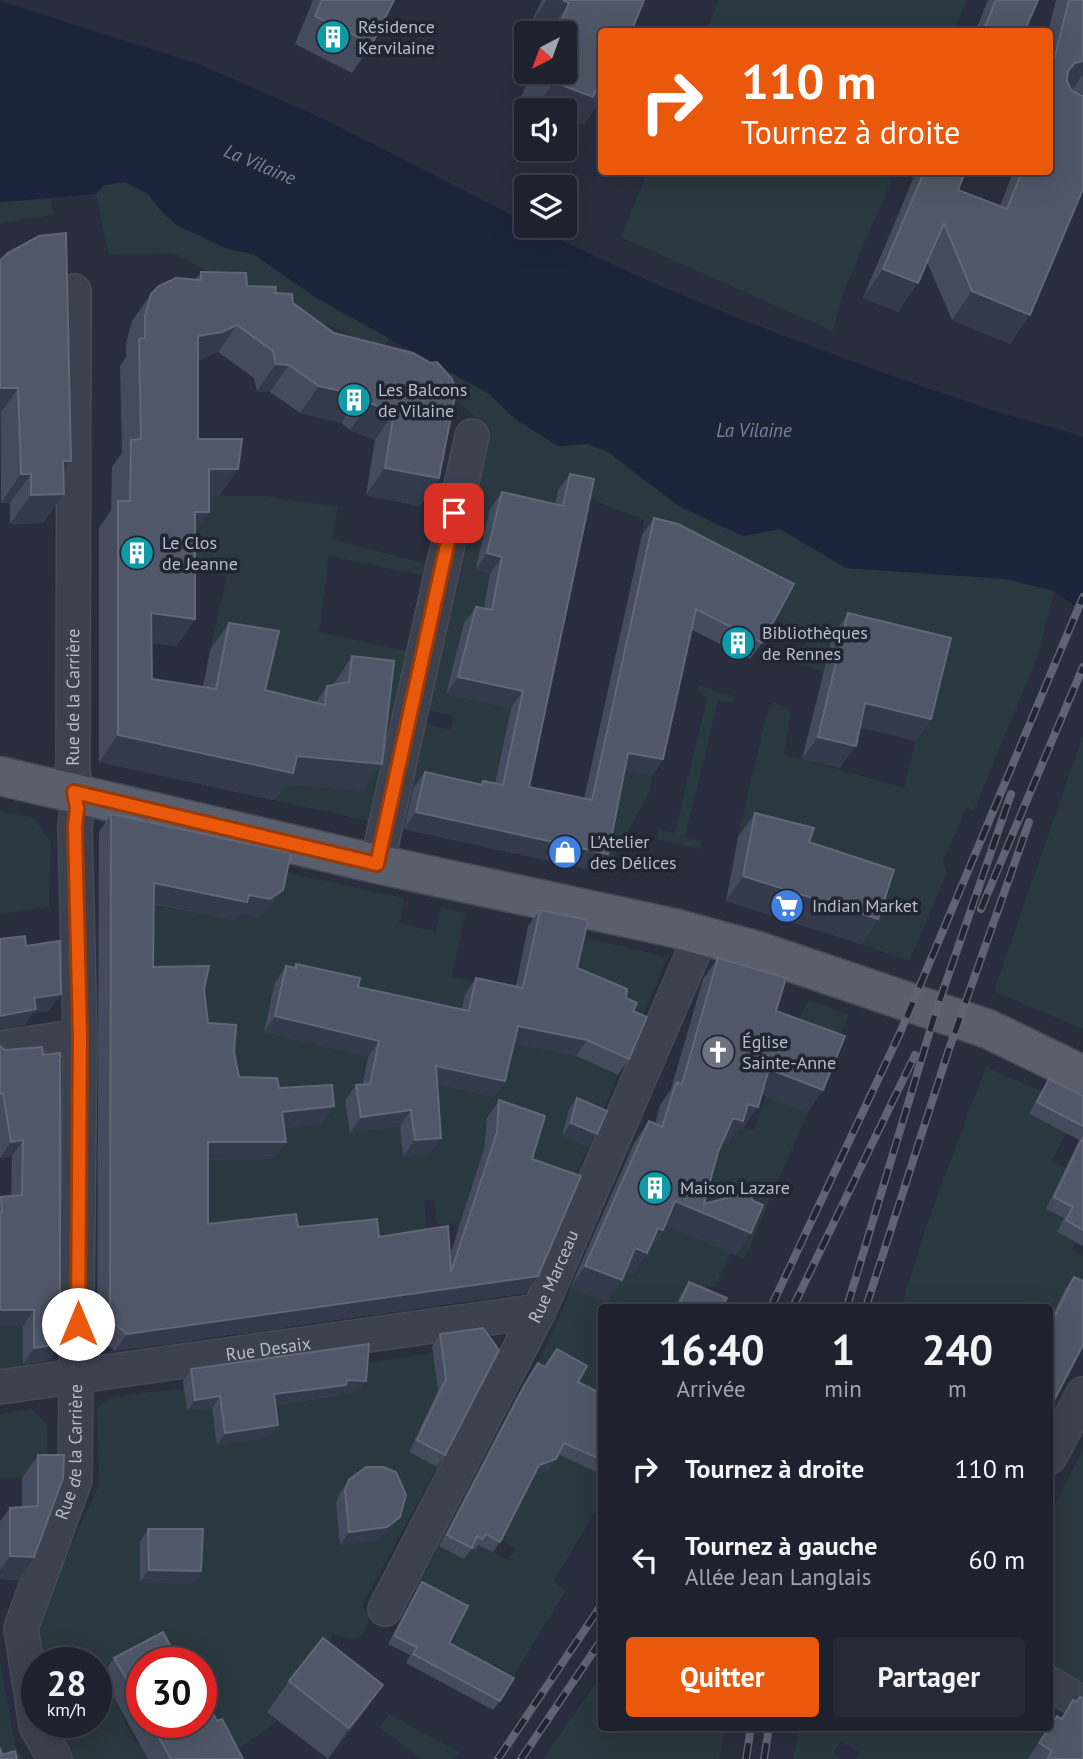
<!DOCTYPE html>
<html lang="fr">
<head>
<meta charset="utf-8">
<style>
  :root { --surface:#1e222e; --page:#262a36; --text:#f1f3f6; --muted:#a1a4aa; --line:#3c3f4a; --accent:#ea580c }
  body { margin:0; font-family:"PT Sans",sans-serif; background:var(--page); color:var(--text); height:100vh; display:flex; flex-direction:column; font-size:26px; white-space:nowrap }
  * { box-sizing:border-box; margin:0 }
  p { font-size:23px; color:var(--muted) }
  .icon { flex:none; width:38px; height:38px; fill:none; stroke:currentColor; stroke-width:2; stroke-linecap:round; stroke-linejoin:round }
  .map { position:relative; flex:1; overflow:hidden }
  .side { position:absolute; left:598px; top:1304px; width:455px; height:427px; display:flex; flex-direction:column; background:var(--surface); border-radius:7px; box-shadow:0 7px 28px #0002,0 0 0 2px var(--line) }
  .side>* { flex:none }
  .top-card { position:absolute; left:598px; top:28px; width:455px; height:147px; border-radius:7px; box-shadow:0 7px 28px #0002,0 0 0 2px var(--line); background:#ea580c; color:#fff; overflow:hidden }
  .needle { width:46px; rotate:221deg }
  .fabs { position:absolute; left:514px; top:21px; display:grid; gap:14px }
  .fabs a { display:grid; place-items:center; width:63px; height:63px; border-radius:7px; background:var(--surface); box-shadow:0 7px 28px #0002,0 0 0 2px var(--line); font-size:35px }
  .speed { position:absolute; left:21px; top:1647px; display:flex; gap:14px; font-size:35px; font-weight:700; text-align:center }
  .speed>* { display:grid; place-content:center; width:91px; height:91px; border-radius:50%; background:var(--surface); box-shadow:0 7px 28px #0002,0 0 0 2px var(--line); line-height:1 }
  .speed small { font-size:18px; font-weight:400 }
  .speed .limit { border:10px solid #d22; background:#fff; color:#111 }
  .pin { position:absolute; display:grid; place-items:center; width:60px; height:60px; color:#fff; margin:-30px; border-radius:14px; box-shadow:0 4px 10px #0006 }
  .me { position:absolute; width:77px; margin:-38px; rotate:0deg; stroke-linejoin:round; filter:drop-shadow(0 0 5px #0008) }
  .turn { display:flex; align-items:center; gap:24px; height:147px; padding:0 28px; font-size:32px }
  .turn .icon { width:91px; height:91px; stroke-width:2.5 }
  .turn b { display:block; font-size:49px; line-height:60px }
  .eta { display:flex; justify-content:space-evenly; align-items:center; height:119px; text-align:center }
  .eta b { font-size:42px; font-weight:700; line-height:49px }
  .primary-button { display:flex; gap:14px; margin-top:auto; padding:14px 28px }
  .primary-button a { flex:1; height:80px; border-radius:7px; background:var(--accent); color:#fff; font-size:28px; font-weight:700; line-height:80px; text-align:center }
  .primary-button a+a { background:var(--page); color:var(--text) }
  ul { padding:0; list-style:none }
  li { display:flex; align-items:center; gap:21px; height:91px; padding:0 28px }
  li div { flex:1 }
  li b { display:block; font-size:26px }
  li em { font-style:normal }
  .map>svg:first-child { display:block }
  .green { fill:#2a393f; fill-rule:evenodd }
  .water { fill:#1b243b }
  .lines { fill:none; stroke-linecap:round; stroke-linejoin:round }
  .minor-casing { stroke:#454a57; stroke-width:36 }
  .major-casing { stroke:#454a57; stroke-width:41 }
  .minor { stroke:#3b414e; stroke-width:33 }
  .major { stroke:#5a5f6e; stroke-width:38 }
  .rail-casing { stroke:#5e6474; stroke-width:8 }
  .rail { stroke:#202533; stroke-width:5; stroke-dasharray:16; stroke-linecap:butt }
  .wall { fill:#434b5c }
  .shaded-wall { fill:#333a4b }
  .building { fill:#4f5768; stroke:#606777; stroke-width:2 }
  .route-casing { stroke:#983908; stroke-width:18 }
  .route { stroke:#ea580c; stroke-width:12 }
  .labels { text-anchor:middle; stroke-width:7; stroke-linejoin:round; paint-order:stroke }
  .poi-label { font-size:18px; fill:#b8bcc9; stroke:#202533; text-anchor:start }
  .street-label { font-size:18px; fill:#b8bcc9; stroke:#202533 }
  .water-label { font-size:19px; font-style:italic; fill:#7482a4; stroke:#202533 }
</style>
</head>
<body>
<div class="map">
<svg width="1083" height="1759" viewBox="0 0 1083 1759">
  <rect width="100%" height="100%" fill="#282e3e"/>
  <path class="green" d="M719 0H967L954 31H706Z
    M647 172H895L843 293 833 331 621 237Z
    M125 182 148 194 161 211 178 226 228 249 253 254 318 299 389 338 383 349 223 279 173 253 109 255 96 194 104 185Z
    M51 199 53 215 0 223V202Z
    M451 371 458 378 489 393 514 418 558 446 588 444 608 452 679 506 743 536 780 529 847 568 1006 579 1054 591 1038 655 974 810 966 808 943 861 947 873 909 961 861 944 872 910 881 913 894 874 738 837 766 717 774 702 791 711 784 754 904 788 935 660 833 635 824 672 794 663 809 636 773 618 642 535 644 520 583 496 558 491 490 802 409 788 425 724 450 730 454 716 428 710 460 576 488 428 441 387ZM490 509 514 599 490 574 475 570Z
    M190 496H263L338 507 332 539 429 565 426 576 329 556 319 632 410 652 369 821 274 800 210 650 227 576 176 567ZM375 689 362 791 299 785 308 713 331 702Z
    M698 685 735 697 732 703 718 700 685 837 701 842 700 849 657 839 659 830 675 833 707 698 698 692Z
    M1083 735V1029L994 991Z
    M617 770 652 776 650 791 607 869 597 867Z
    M0 811 34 818 51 842 49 907 0 914Z
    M279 871 404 898 399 923 436 932 441 907 465 913 452 977 515 991 517 979 541 984 576 936 667 957 636 1033 570 1039 581 1059 618 1075 598 1123 562 1136 588 1147 569 1194 486 1132 471 1270 440 1251 456 1249 455 1223 437 1225 434 1200 424 1201 427 1231 408 1248 415 1311 401 1313 397 1285 382 1288 386 1315 375 1316 364 1237 278 1285 284 1329 238 1335 234 1298 188 1320 192 1342 162 1346 166 1318 144 1128 212 1160 273 1159 226 1094 155 984 142 901 164 906 166 899 262 914 270 908ZM368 1055 379 1129 350 1133 345 1102 358 1103Z
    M809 1000 849 1015 835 1045 795 1107 808 1112 744 1259 731 1254 716 1284 713 1287 706 1286 699 1302 681 1294 675 1307H602V1440L586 1467 602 1475V1500L553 1582 566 1590 514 1675 494 1664 488 1676 443 1652 461 1615 415 1590 439 1546 464 1558 470 1547 478 1545 509 1560 516 1549 499 1539 538 1378 531 1374 551 1336 571 1288 607 1301 608 1202 702 1240 686 1211 713 1138 732 1126 754 1130 784 1049Z
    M986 1067 1041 1091 1029 1114 1066 1133 1052 1161 1066 1168 1046 1209 1064 1218 1058 1232 1076 1242 1072 1250 1083 1256V1298L1065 1290 1050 1318V1307H901L928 1221Z
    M0 1326H23V1366L0 1369Z
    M433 1353 449 1369 431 1403 461 1420 446 1449 413 1440 409 1452 437 1467 361 1607 371 1614 363 1634 354 1639 332 1634 328 1663 368 1698V1708L361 1716 302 1669 278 1721 234 1752 201 1722V1662H157L151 1650 102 1676 137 1744 142 1742 151 1759H70L50 1722H96V1662H40L38 1631 52 1587 99 1485 97 1408 112 1397 184 1388 187 1411 212 1408 218 1445 261 1377 286 1403 338 1397 360 1364Z
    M31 1409 47 1424 48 1478H0V1414Z
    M1083 1449V1687L1050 1667V1514Z
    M0 1661 15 1745 22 1759H0Z
    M602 1674V1727H725L719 1759H543Z
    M389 1714 459 1752 454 1759H421L380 1727Z
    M800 1727H1031L1063 1746 1028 1759H856L860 1753 841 1741 833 1753 842 1759H793Z"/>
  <path class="water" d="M0 1 201 65 324 119 527 223V226H533C676 299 834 357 986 408 1018 419 1051 426 1083 437V611L1054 591 1006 579 846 568 780 529 743 536 679 506 608 452 588 444 558 446 514 418 488 393 318 299 253 254 228 249 178 226 161 211 148 194 125 182 104 185 96 194 0 202Z"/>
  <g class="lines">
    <g class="minor-casing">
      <g id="minor">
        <path d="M377 864 472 436"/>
        <path d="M0 1048 80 1036"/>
        <path id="s1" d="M0 1387 539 1311"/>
        <path d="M1050 1457 1083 1394"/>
        <path id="s2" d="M385 1609 539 1311 701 935"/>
        <path d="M1050 1684 1077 1700"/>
        <path id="s3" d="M55 1759 36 1726 21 1628 75 1480 80 1036 75 827 77 809 73 770 74 291"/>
      </g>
    </g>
    <g class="major-casing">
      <path id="major" d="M0 776 377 864 674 928 755 950 988 1029 1083 1075"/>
    </g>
    <use href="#minor" class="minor"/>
    <use href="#major" class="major"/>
    <g class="rail-casing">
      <path id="rail" d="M981 909 1083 667
        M771 1307 900 1033 1083 597
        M793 1307 915 1055
        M847 1307 935 1014 1011 794
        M866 1307 948 1052 1029 822
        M498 1759 602 1604
        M521 1759 602 1639
        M746 1759 751 1727
        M764 1759 769 1727"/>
    </g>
    <use href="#rail" class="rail"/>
  </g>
  <path class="wall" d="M313 0H394L372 44 352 73 295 44Z
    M542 0H644L602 32V99L584 124 576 121 571 128 565 110H528L531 103 520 99 532 72H565V33H546L529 26Z
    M988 0H1038L1024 32H975Z
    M1056 0H1083V94L1071 89 1010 344 952 320 927 262 898 312 863 298 916 172H965L958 190 1000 206 1013 172H1050V32H1048Z
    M0 261 64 472V494L43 523 10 524V503H1Z
    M201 272 247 286 275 293 293 303 334 333 413 353 439 478 420 506 366 495 375 440 350 430 341 423 300 413 270 392 257 391 254 378 218 352 203 359 198 360V439L238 469 219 496H209V512L195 532V619L176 646 152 643V679L203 687 210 650 229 623 265 690 316 702 327 686 333 685 352 656 363 791 286 784 274 800 99 762V528L111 510 112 467 122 453 120 366 126 357V343L132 321 151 294 196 279Z
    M570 474 529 787 584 799 642 535 654 518 762 643 750 659 692 630 663 759 652 776 625 771 608 854 596 871 404 829 413 788 425 772 481 784 483 781 495 783 511 708 446 694 464 623 476 607 484 608 490 574 475 570 490 509 502 492 555 504 558 490Z
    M848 613 931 719 916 741 860 727 840 768 802 759 833 635Z
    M755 813 809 842 878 919 861 944 726 901 738 837Z
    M111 814 270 908 257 917 239 913 235 920 153 904V967L204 989 208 1023 234 1052 239 1077 334 1106 321 1124 284 1128 286 1142 273 1159 208 1160V1224L298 1227 379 1237 450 1255 484 1149 487 1118 499 1100 532 1159 526 1293 115 1351 97 1338 99 832Z
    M540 910 577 968 626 998 633 1011 629 1059 618 1075 576 1056 514 1043 505 1081 494 1097 437 1084 441 1138 429 1154 403 1156 400 1126 350 1133 345 1101 356 1085H362L368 1057 264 1032 275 982 286 966 294 967 296 964 358 987 462 1009 465 994 476 978 516 986 528 926Z
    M718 958 776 1011 808 1112 761 1094 743 1129 739 1128 728 1143 723 1141 718 1152 704 1204 751 1233 736 1254 665 1225 663 1230 632 1275 625 1272 607 1302 570 1288 634 1143 649 1121 655 1124 660 1105 671 1089 703 979Z
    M0 1046 5 1050 42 1047 49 1361 23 1364V1326H0V1199L1 1197 11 1196 12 1156 0 1158Z
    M1049 1079 1083 1096V1246L1057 1232 1064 1218 1046 1209 1079 1140 1029 1114 1041 1091Z
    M577 1098 597 1134 588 1147 562 1136 569 1110Z
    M1074 1277 1050 1408V1320L1065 1289Z
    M689 1282 722 1307H675L681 1294Z
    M483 1328 445 1455 437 1467 409 1452 438 1390 432 1346 440 1334Z
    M557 1349 578 1382 602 1394V1475L558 1454 548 1470 534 1475 500 1542 493 1552 478 1545 475 1550 472 1548 464 1559 439 1546 517 1396 538 1363 545 1367Z
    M191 1369 357 1393 341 1392 338 1396 275 1405 270 1437 217 1445 212 1408 187 1411 183 1381Z
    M38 1455H64L18 1580 0 1579V1521L10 1508 22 1507V1478Z
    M349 1480 400 1517 391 1529 378 1539 340 1545 336 1503 340 1493Z
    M148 1529 201 1571 192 1584 140 1582V1542Z
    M422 1582 449 1643 500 1701 493 1710 406 1663 410 1655 388 1644 416 1591Z
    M114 1658 178 1660 185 1662H142V1722L217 1721 243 1759H148L102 1676Z
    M289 1681 361 1716 328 1759 267 1712Z
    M1073 1700 1083 1759H1028L1049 1727 1061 1718Z"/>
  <path class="shaded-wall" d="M547 0H563L569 3 548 33H546L529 26Z
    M1083 61V74L1073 89 1055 91 1075 63Z
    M554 82 602 92V99L584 124 576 121 571 128 565 126V110H534Z
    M883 269 918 283 898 312 863 298Z
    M972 291 1030 315 1010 344 952 320Z
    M237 325 218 352 203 359 179 363 198 336Z
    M276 364 289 365 270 392 257 391Z
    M319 386 360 395 341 423 300 413Z
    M0 388H18L0 414Z
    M369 403 394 412 375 440 350 430Z
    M63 461H71L50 491Z
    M385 468 439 478 420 506 366 495Z
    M209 469H238L219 496H190Z
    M21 474H31L10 503H1Z
    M64 494 43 523 10 524 31 495Z
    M195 512H209L190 539Z
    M487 553 502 557 490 574 475 570Z
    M151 613 195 619 176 646 132 641Z
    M458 677 523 691 511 708 446 694Z
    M865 703 931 719 916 741 849 725Z
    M118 735 297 756 382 764 363 791 286 784 274 800 99 762Z
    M818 737 856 746 840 768 802 759Z
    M628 753 663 759 652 776 617 770Z
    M416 812 608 854 596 871 404 829Z
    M743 876 878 919 861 944 726 901Z
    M154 883 249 895 283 890 270 908 257 917 239 913 235 920 141 901Z
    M61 994 49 1011 33 1013 25 1025 0 1030V1016L34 998Z
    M275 1016 379 1041 368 1057 264 1032Z
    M518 1026 587 1040 576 1056 506 1042Z
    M436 1066 505 1081 494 1097 424 1082Z
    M769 1069 823 1090 808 1112 753 1091Z
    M748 1104 758 1107 743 1129 739 1128 728 1143 718 1140 733 1118Z
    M334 1106 321 1124 270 1130 282 1112Z
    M411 1110 400 1126 350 1133 361 1117Z
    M571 1123 597 1134 588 1147 562 1136Z
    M441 1138 429 1154 403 1156 415 1140Z
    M23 1140 12 1156 0 1158 11 1142Z
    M208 1142H286L273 1159 196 1160Z
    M675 1201 751 1233 736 1254 659 1223Z
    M658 1228 663 1230 648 1251Z
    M635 1248 647 1253 632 1275 620 1270Z
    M585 1266 622 1280 607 1302 570 1288Z
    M538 1276 526 1293 115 1351 127 1334Z
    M0 1310H34L23 1326H0Z
    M60 1344 49 1361 23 1364 34 1348Z
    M347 1380 366 1381 357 1393 341 1392 338 1396 265 1406 274 1394Z
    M220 1396 212 1408 187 1411 195 1400Z
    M278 1425 270 1437 217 1445 225 1433Z
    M556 1459 548 1470 531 1475 539 1465Z
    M400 1517 391 1529 378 1539 340 1545 349 1532Z
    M10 1556 34 1557 18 1580 0 1579V1570Z
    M149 1570 201 1571 192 1584 140 1582Z
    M383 1685 361 1716 328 1759 349 1728Z"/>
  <path class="building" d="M322 0H394L372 44 315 16Z
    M563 0H644L631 32H602V92L596 90 593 97 554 82 549 79 552 72H565V33H557L569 3Z
    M996 0H1038L1024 32H983Z
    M1069 0H1083V61L1075 63 1068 71 1067 81 1071 90 1083 96V189L1030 315 972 291 944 223 918 283 883 269 924 172H965L958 190 1007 209 1022 172H1050V76Z
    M66 233 71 461H63L64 494 31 495V474H21L18 388H0V261L8 253 39 236Z
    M201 272 246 273 247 286 276 287 275 293 292 294 293 303 334 333 413 353 431 363 437 362 452 379 456 391 439 478 385 468 394 412 369 403 360 395 319 386 289 365 276 364 273 351 237 325 222 332 198 336V439H242L238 469H209V512H195V619L151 613 152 679 216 689 229 623 279 631 265 690 325 705 327 686 349 682 352 656 394 661 382 764 297 756 293 773 118 735V501H130L131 440 141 439 139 339 145 338V316L151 294 159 286 176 278 201 280Z
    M570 474 594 479 529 787 592 800 654 518 678 524 794 584 762 643 696 609 663 759 628 753 608 854 416 812 425 772 482 785 483 781 503 785 523 691 458 677 476 607 492 610 502 557 487 553 502 492 563 506Z
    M848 613 951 638 931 719 865 703 856 746 818 737Z
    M755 813 814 828 809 842 894 870 878 919 743 876Z
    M111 814 291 853 283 890 270 899 249 895 247 902 154 883 153 967 209 966 204 989 208 1023 236 1025 234 1052 239 1077 277 1078 279 1088 332 1085 334 1106 282 1112 286 1142H208V1224L296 1214 298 1227 377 1219 379 1237 448 1226 451 1272 497 1132 499 1100 545 1116 532 1159 581 1176 538 1276 127 1334 110 1320Z
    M540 910 588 920 577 968 627 989 626 998 637 1003 633 1011 647 1017 629 1059 587 1040 518 1026 505 1081 436 1066 441 1138 415 1140 411 1110 361 1117 356 1085 370 1084 379 1041 275 1016 286 966 296 968V964L360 978 358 987 469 1011 476 978 523 988Z
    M25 936 26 946 60 941 61 994 34 998 36 1009 0 1016V939Z
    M718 958 786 978 776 1011 845 1036 823 1090 769 1069 758 1107 748 1104 743 1121 733 1118 718 1152 704 1204 749 1192 753 1201 763 1205 751 1233 675 1201 663 1230 658 1228 647 1253 635 1248 622 1280 585 1266 649 1121 662 1127 676 1083 682 1084Z
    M0 1046 5 1050 42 1047 43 1055 60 1053V1344L34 1348V1310H0V1212H2L1 1197 22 1195 23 1140 11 1142 3 1093 0 1094Z
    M1049 1079 1083 1096V1126L1037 1102Z
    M577 1098 607 1111 597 1134 571 1123Z
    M1083 1137V1230L1066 1220 1073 1207 1054 1197Z
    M1074 1277 1083 1281V1345L1050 1408V1325Z
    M689 1282 727 1298 722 1307H678Z
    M483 1328 499 1350 445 1455 417 1440 446 1379 440 1334Z
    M369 1344 366 1381 347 1380 346 1385 274 1394 278 1425 225 1433 220 1396 195 1400 191 1369Z
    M557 1349 587 1366 578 1382 602 1394V1460L564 1443 556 1459 539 1465 500 1542 486 1534 482 1539 477 1536 472 1548 447 1535 524 1386 538 1363 545 1367Z
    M38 1455H64L63 1478 34 1557 10 1556V1508L38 1506Z
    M366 1467H383L396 1472 406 1495 400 1517 387 1527 349 1532 345 1490 349 1480Z
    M148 1529H203L201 1571 149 1570Z
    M422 1582 468 1606 449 1643 514 1678 500 1701 413 1654 417 1647 394 1636Z
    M163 1632 178 1660 183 1657 185 1662H142V1706L114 1658Z
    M323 1638 383 1685 349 1728 289 1681Z
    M201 1692 217 1721 222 1719 243 1759H171L150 1722H201Z
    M1080 1697 1083 1698V1759H1047L1052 1751 1039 1743 1057 1716 1062 1719 1073 1700 1077 1702Z
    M0 1748 2 1755 15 1751 17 1759H0Z"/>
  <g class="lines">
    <g class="route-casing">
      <path id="route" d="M78 1324 80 1036 75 827 77 808 74 792 377 864 454 513"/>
    </g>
    <use href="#route" class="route"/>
  </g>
  <defs>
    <g id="building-disc" transform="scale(1.75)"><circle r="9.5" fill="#0f9aa8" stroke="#202533"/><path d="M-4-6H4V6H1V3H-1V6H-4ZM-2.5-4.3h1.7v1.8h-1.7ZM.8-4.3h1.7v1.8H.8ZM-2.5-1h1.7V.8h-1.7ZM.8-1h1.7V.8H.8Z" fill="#fff"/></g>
    <g id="shop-disc" transform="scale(1.75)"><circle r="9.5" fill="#3f7fe0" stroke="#202533"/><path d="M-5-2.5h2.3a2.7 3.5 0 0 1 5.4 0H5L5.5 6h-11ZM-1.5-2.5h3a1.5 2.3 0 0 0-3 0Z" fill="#fff"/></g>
    <g id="supermarket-disc" transform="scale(1.75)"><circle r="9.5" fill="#3f7fe0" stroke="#202533"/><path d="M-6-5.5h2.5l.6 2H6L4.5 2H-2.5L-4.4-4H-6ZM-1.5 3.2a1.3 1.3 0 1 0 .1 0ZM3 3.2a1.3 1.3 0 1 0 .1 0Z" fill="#fff"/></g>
    <g id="church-disc" transform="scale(1.75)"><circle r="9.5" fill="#6b7280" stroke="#202533"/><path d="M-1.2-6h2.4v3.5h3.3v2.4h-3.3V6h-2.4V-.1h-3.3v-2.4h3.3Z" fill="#fff"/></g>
  </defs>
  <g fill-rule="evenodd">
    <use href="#building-disc" x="333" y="37"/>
    <use href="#building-disc" x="354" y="400"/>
    <use href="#building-disc" x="137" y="553"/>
    <use href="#building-disc" x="738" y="643"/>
    <use href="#shop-disc" x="565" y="852"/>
    <use href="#supermarket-disc" x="787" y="906"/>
    <use href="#church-disc" x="718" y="1052"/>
    <use href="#building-disc" x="655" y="1188"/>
  </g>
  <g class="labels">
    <g class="poi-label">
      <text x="358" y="33">Résidence<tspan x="358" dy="21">Kervilaine</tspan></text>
      <text x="378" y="396">Les Balcons<tspan x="378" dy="21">de Vilaine</tspan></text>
      <text x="162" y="549">Le Clos<tspan x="162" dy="21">de Jeanne</tspan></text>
      <text x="762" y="639">Bibliothèques<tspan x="762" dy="21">de Rennes</tspan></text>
      <text x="590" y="848">L'Atelier<tspan x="590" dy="21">des Délices</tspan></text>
      <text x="812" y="912">Indian Market</text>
      <text x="742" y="1048">Église<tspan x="742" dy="21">Sainte-Anne</tspan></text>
      <text x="680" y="1194">Maison Lazare</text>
    </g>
    <g class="street-label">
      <text dy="6" stroke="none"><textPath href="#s3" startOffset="1078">Rue de la Carrière</textPath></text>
      <text dy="6" stroke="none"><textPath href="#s2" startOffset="373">Rue Marceau</textPath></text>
      <text dy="6" stroke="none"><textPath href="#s1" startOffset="271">Rue Desaix</textPath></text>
      <text dy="6" stroke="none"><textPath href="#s3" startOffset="322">Rue de la Carrière</textPath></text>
    </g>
    <g class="water-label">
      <text transform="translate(260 164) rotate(23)" y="7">La Vilaine</text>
      <text x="754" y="437">La Vilaine</text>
    </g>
  </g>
</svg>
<div class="fabs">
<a><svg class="needle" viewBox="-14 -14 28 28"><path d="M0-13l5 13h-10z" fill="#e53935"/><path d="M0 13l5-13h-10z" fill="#a1a4aa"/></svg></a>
<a><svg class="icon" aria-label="sound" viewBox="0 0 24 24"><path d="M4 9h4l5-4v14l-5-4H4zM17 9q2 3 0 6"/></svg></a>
<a><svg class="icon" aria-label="layers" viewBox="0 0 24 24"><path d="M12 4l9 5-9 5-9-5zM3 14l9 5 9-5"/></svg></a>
</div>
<div class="speed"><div>28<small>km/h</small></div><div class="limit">30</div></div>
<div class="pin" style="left:454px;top:513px;background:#d93025"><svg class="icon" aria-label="arrive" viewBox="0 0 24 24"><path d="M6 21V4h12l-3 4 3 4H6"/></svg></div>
<svg class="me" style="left:78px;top:1324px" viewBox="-20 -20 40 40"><circle r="19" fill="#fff"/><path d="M0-13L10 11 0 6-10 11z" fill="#ea580c"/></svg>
<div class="top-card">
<div class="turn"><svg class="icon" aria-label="right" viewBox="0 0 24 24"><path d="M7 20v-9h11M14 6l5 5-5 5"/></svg><div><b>110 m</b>Tournez à droite</div></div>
</div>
<section class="side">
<div class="eta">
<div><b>16:40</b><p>Arrivée</p></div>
<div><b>1</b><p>min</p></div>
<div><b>240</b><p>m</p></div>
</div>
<ul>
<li><svg class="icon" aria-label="right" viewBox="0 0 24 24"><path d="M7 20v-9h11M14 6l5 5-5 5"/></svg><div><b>Tournez à droite</b></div><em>110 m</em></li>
<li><svg class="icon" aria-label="left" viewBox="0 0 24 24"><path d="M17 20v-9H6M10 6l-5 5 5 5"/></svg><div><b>Tournez à gauche</b><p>Allée Jean Langlais</p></div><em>60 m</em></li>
</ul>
<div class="primary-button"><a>Quitter</a><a>Partager</a></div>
</section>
</div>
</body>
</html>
